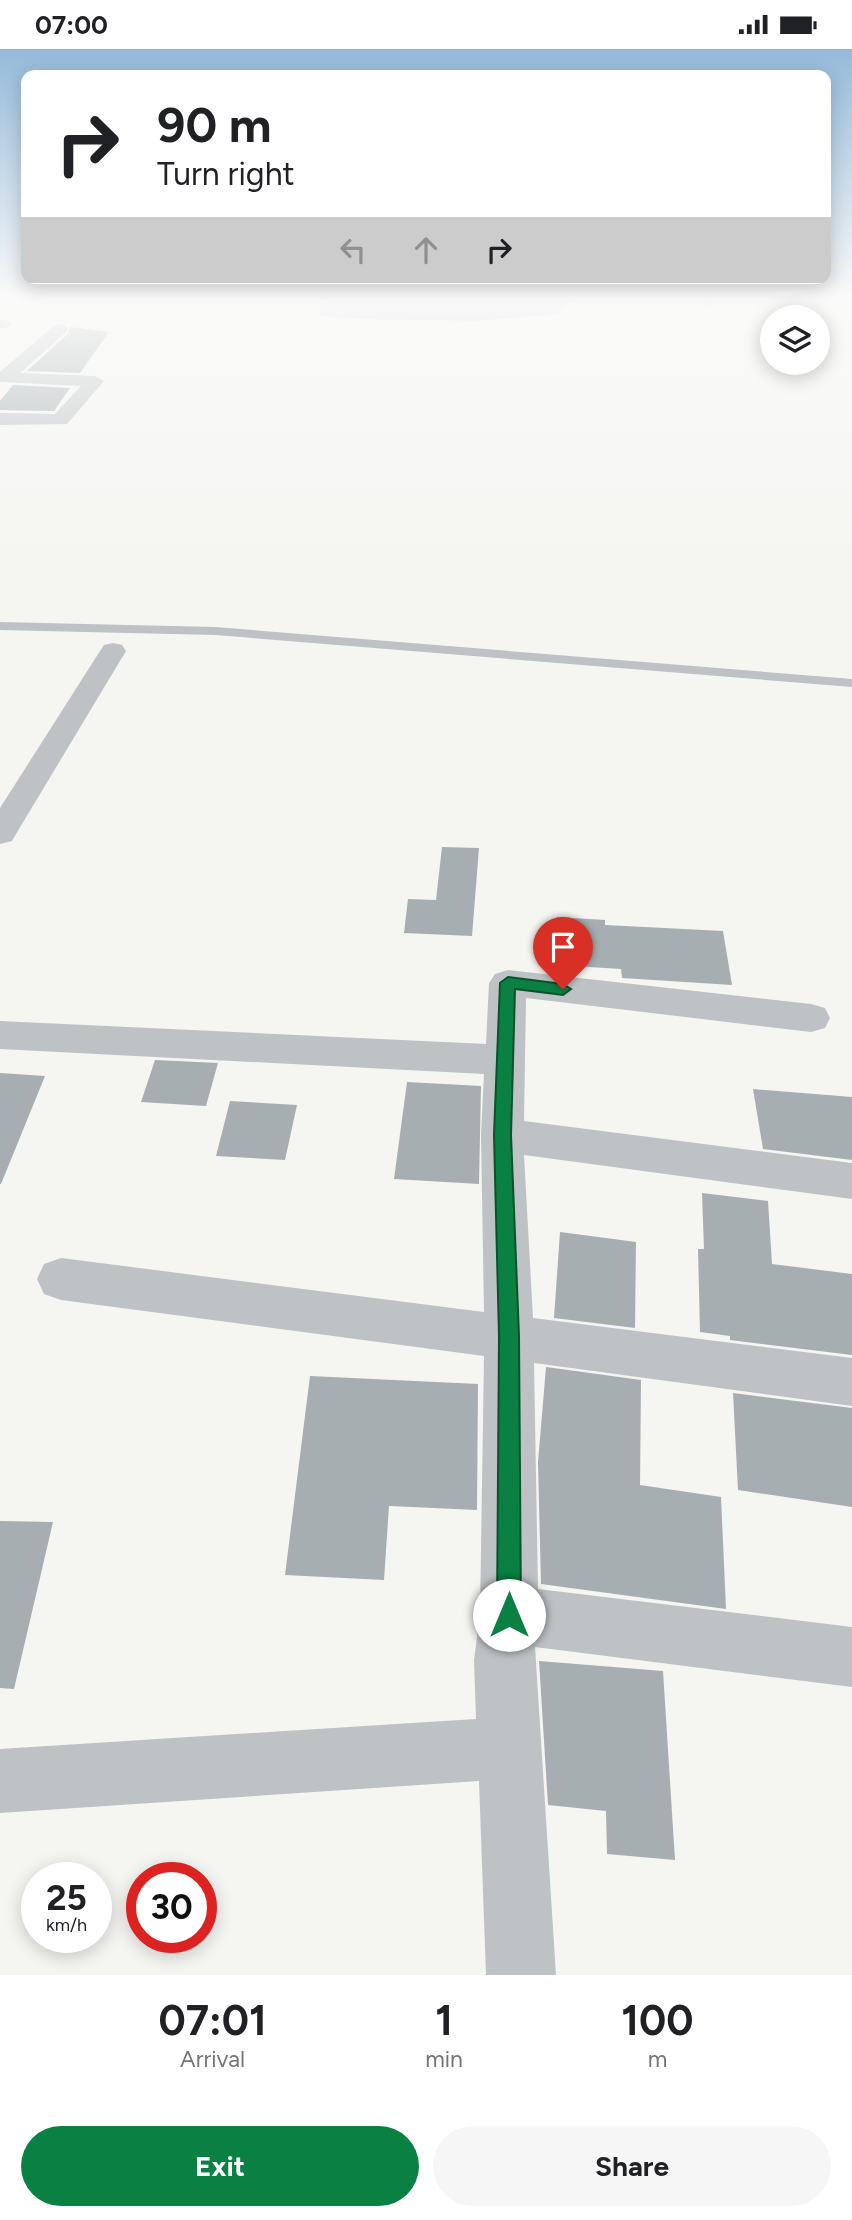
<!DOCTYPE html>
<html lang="en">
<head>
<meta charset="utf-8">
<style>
  :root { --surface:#fff; --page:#f6f6f6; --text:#202124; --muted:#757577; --accent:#0b8043 }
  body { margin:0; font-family:Figtree,sans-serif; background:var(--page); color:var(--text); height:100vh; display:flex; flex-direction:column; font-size:26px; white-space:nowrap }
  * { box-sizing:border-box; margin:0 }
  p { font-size:23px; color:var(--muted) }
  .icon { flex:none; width:38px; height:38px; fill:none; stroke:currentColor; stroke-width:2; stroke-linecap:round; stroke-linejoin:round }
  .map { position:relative; height:1926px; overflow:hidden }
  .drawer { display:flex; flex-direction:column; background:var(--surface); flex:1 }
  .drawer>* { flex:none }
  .hud { position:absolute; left:21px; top:21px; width:810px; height:214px; border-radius:14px; box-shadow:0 4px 18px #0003; background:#fff; color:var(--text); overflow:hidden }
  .fabs { position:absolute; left:760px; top:256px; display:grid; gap:14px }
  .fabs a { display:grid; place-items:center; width:70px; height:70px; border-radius:50%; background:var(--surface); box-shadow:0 4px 18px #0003; font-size:35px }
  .speed { position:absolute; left:21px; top:1813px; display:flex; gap:14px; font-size:35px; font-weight:700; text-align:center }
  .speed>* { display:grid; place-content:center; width:91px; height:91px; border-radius:50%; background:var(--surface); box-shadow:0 4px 18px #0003; line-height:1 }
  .speed small { font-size:18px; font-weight:400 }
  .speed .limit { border:10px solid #d22; background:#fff; color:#111 }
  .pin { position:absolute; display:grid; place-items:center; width:60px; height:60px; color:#fff; margin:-72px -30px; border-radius:50% 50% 50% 0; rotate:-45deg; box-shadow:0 0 7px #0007 }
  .pin .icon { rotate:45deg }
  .me { position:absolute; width:77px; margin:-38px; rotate:0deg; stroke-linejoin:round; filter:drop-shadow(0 0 5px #0008) }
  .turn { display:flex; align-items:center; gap:24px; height:147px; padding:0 21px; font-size:32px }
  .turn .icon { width:91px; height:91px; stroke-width:2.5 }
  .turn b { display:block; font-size:49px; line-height:60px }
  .lanes { display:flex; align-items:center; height:66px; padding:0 21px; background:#0003; justify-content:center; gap:35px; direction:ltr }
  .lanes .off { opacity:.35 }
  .eta { display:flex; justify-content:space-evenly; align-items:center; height:119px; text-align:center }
  .eta b { font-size:42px; font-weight:700; line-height:49px }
  .primary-button { display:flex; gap:14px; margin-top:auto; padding:14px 21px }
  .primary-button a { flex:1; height:80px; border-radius:42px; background:var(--accent); color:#fff; font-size:28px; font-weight:700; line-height:80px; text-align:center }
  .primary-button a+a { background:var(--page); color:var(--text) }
  .status { display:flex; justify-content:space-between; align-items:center; height:49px; padding:0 35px; background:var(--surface); direction:ltr }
  .status svg { height:19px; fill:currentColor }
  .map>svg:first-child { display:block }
  .water { fill:#b6c2c5 }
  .building { fill:#a6aeb2 }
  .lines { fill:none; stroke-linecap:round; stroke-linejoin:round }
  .lane { fill:#bec2c5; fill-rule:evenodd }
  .street { fill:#bec2c5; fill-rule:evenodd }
  .route { fill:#0b8043; stroke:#07532c; stroke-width:2 }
</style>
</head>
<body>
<div class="status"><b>07:00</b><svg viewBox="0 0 49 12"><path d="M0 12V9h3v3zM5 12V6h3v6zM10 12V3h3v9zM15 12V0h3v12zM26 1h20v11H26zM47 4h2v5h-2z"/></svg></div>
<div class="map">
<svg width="852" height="1926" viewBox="0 0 852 1926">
  <rect width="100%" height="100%" fill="#f5f5f2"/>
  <path class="water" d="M327 248H576L559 265 478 272 364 270 320 267 321 253Z"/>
  <path class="building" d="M70 278 109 283 80 324 27 322 68 285Z
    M13 336 70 339 54 362 0 361V352Z
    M442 798 479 799 472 887 404 884 408 850 436 851Z
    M557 868 605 871V876L723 882 732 936 622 929 621 920 557 916Z
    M155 1011 218 1014 206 1057 141 1053Z
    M0 1024 45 1027 1 1135H0Z
    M407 1033 481 1037 479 1135 394 1130Z
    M753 1040 852 1048V1111L763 1100Z
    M230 1052 297 1056 285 1111 216 1107Z
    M702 1144 768 1152 772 1215 852 1225V1306L730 1291V1287L700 1283 698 1200H704Z
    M560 1183 636 1193 635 1279 554 1269Z
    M546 1318 641 1331 640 1436 721 1448 726 1560 541 1535 538 1413Z
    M310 1327 478 1335 477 1461 389 1457 384 1531 285 1526Z
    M733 1344 852 1359V1458L738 1441Z
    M0 1472 53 1473 14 1640 0 1639Z
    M539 1612 663 1622 675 1811 607 1805 606 1762 548 1756Z"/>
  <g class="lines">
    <path class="lane" d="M0 573 215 578 852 630V638L215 586 0 581Z"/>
    <path class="street" d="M699 248H714L715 254 707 259 702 257Z
      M0 270 9 272 11 275 9 278 0 280Z
      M60 275 66 277 68 280 66 283 20 324 95 327 104 332 67 375 0 376V364L55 365 81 337 0 333V323L54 277Z
      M113 594 122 596 126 602 16 785 12 792 0 795V759L100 602 104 596Z
      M508 921 811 955 825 959 830 969 825 979 811 983 526 949 524 1072 852 1114V1150L524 1106 533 1269 852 1309V1357L534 1314 538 1540 852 1578V1638L535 1598 556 1926H486L479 1732 0 1764V1700L476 1670 474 1611 480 1566 484 1307 61 1251 44 1245 37 1230 44 1215 61 1209 484 1263 481 1086 484 1025 0 1000V972L486 995 489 934 495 925Z"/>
  </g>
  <linearGradient id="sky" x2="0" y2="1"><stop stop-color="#94bada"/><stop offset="0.48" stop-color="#fafaf9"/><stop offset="1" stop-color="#fafaf9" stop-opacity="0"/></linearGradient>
  <rect width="852" height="518" fill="url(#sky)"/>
  <path class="route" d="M508 928 563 935 571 940 563 946 515 940 511 1086 519 1287 521 1566 518 1574 509 1578 501 1574 497 1566 499 1287 494 1086 500 934Z"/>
</svg>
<div class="fabs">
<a><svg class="icon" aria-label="layers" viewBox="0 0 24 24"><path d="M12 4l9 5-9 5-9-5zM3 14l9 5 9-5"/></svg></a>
</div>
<div class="speed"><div>25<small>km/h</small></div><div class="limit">30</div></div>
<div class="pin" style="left:563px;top:940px;background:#d93025"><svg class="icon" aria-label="arrive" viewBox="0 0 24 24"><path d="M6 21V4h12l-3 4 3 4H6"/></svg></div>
<svg class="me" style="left:509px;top:1566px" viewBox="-20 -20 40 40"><circle r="19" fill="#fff"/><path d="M0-13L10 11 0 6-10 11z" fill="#0b8043"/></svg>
<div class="hud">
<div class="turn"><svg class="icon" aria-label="right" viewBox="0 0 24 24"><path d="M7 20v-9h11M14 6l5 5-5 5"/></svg><div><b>90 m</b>Turn right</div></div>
<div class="lanes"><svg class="icon off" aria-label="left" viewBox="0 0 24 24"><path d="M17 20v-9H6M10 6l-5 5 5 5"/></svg><svg class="icon off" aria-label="ahead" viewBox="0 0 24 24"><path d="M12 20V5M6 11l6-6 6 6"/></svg><svg class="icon" aria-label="right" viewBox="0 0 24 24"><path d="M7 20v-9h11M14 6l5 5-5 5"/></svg></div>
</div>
</div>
<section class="drawer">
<div class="eta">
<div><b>07:01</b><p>Arrival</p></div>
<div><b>1</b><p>min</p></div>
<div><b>100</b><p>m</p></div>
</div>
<div class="primary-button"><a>Exit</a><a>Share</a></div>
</section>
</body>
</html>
